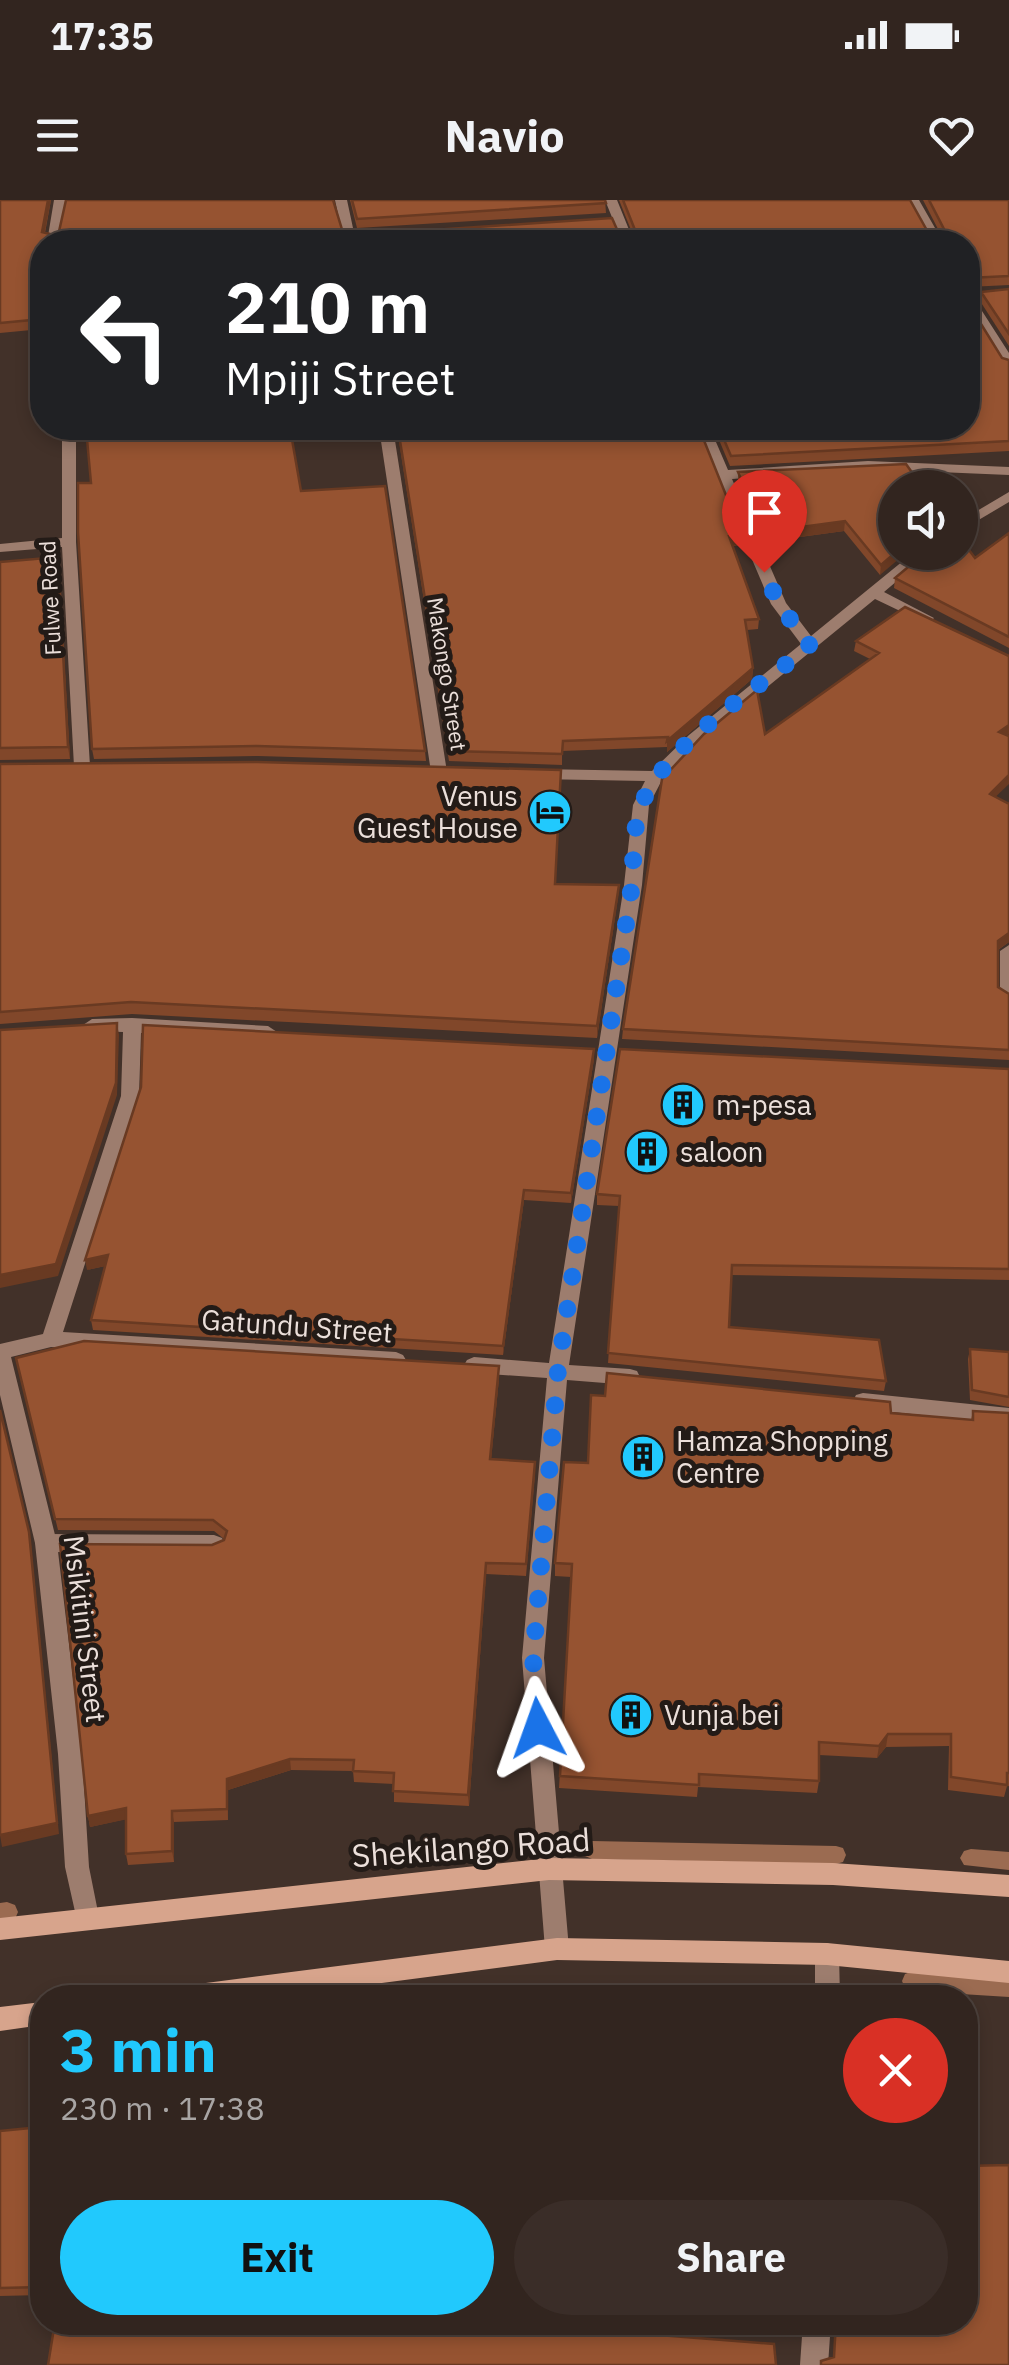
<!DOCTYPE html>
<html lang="en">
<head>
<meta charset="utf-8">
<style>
  :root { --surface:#32251f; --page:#3a2d28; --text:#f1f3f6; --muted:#a8a5a4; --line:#4d423d; --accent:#21c9fd }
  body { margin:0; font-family:"IBM Plex Sans",sans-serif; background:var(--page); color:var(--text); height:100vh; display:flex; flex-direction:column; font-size:38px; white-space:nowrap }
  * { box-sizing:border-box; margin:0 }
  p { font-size:32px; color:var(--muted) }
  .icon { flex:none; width:55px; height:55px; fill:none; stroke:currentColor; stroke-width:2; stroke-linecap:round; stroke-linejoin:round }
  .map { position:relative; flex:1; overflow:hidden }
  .drawer { position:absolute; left:30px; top:1785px; width:948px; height:350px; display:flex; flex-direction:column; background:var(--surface); border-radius:40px; box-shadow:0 5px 15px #0003,0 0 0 2px var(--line) }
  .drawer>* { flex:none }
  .hud { position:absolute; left:30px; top:30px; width:950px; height:210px; border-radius:40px; box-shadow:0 5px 15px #0003,0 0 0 2px var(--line); background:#202124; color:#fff; overflow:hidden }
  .controls { position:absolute; left:878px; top:270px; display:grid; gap:20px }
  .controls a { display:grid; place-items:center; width:100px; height:100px; border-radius:50%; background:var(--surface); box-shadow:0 5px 15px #0003,0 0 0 2px var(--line); font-size:50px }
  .pin { position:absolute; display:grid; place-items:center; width:85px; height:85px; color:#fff; margin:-102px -42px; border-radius:50% 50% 50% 0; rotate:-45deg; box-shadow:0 0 10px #0007 }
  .pin .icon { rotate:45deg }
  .me { position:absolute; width:110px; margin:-55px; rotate:356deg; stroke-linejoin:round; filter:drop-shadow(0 0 8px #0008) }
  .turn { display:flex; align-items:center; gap:35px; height:210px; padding:0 30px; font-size:45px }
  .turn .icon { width:130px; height:130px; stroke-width:2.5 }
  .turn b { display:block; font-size:70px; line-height:85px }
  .round { display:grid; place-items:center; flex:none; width:105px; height:105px; border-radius:52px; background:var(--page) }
  .overview { display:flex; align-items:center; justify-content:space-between; height:170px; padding:0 30px }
  h1 { font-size:60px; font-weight:700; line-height:75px; color:var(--accent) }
  .cta { display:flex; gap:20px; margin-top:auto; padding:20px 30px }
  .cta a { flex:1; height:115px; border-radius:60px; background:var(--accent); color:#111; font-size:40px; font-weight:700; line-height:115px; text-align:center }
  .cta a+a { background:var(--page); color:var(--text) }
  .status { display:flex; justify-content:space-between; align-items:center; height:70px; padding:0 50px; background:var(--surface); direction:ltr }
  .status svg { height:28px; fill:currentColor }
  header { display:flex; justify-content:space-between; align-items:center; height:130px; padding:0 30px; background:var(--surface); font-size:45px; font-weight:700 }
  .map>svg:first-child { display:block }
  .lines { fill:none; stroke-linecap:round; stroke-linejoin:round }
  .stream { fill:#9b6b51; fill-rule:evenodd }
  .service { fill:#9d7d6e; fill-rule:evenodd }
  .minor { fill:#9d7d6e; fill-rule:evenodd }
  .secondary { fill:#d7a48c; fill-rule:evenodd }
  .wall { fill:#81472a }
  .shaded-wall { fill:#693a22 }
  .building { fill:#965331; stroke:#693a22; stroke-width:2.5 }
  .route { stroke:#1a73e8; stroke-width:18; stroke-dasharray:0 32.4 }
  .labels { text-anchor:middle; stroke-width:10; stroke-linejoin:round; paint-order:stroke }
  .far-street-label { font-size:22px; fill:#ebdfda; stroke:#231b17 }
  .poi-label { font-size:28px; fill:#ebdfda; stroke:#231b17; text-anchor:start }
  .street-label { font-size:28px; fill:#ebdfda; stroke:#231b17 }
  .near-street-label { font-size:32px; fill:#ebdfda; stroke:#231b17 }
</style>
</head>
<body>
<div class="status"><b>17:35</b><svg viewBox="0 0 49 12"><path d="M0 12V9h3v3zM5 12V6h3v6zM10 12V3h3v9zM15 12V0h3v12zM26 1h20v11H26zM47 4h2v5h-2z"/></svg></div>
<header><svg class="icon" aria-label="menu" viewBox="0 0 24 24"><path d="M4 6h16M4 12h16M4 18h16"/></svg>Navio<svg class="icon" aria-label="heart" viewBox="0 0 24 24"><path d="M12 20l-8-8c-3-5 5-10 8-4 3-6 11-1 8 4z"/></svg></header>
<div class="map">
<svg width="1009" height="2165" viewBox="0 0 1009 2165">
  <rect width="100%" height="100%" fill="#423129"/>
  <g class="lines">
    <path class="stream" d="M592 1641 836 1646 843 1648 846 1655 843 1662 836 1664 592 1659 585 1656 582 1650 585 1644Z
      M971 1649 1009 1652V1670L964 1665 960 1658 964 1651Z
      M7 1702 15 1705 18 1712 15 1719 0 1723V1703Z
      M913 1771 1009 1777V1797L913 1791 905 1788 902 1781 905 1774Z"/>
    <path class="service" d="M46 1334 214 1335 222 1338 225 1344 222 1350 214 1353 46 1352 38 1349 35 1343 38 1337Z"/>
    <path class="minor" d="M54 0H66L59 42H47Z
      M335 0H347L356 42H344Z
      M605 0H617L634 42H622Z
      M907 0H919L943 42H931Z
      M968 96 973 97 1009 153V167L1004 166 968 109Z
      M62 228H76V342L90 566 82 571 74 566 62 347 0 352V344L62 338Z
      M379 228H393L447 572 439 577 431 572Z
      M696 228H710L728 270 868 261 1009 267V275L868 269 732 279 786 403 811 436 914 352H931L884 392 934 418 931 421H921L875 399 701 541 663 578 649 605 642 685 569 1165 630 1169 637 1171 640 1177 637 1183 630 1185 567 1180 544 1458 569 1749 566 1757 557 1760 548 1757 545 1749 522 1458 547 1178 474 1173 467 1170 464 1165 467 1160 474 1157 549 1163 624 685 633 605 645 581 537 579 529 574 537 569 652 571 689 535 801 444 771 404Z
      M1009 292V302L960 331V321Z
      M1009 745V803L1000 797V751Z
      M132 818 268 826 277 832 268 838 141 833 139 896 63 1132 396 1152 403 1155 406 1160 403 1165 396 1168 51 1147 11 1157 57 1343 82 1554 89 1667 99 1717 96 1725 87 1728 78 1725 65 1667 58 1554 35 1343 0 1195V1144L43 1134 121 896 123 832 92 831 83 825 92 819Z
      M863 1193 1009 1208V1224L863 1209 856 1207 853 1201 856 1195Z
      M827 1743 836 1746 839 1754 840 1798H815V1754L818 1746Z
      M803 2122H831L828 2165H800Z"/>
    <path class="secondary" d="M549 1658 833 1663 1009 1675V1697L833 1685 549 1680 0 1740V1718Z
      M557 1738 827 1743 1009 1761V1783L827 1765 557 1760 267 1798H163L166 1790 175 1787Z
      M42 1802V1825L0 1831V1807Z"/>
  </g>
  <path class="wall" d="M0 0H51L45 33 58 36 633 35 619 0H910L929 34 941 35 923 0H1009V85L968 87V42H42V129L0 133Z
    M350 0H605L606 13 357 28Z
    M1009 89V146L980 101 981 92Z
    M1002 158 1009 159V251L730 266 714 228H968Z
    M397 228H699L742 335V345L733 346 759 419 758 429 747 430 753 468 752 479 667 552V547L562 551V565L449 561Z
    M738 272 923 288 880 375 844 331 763 342 738 282Z
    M91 283 301 291 425 551 426 561 258 556 94 559 92 549Z
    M1009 333V448L894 388 895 378 975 358Z
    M0 362 59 369 70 559 0 560Z
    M856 441 1009 456V534L1007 535 996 597 1009 604V742L998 750V787L1009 794V860L622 839 623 829 765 534 870 459 854 451Z
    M0 564 556 684 619 685 618 697 597 838 132 814 0 824Z
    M594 859 571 1003 524 1000 503 1155 93 1130 91 1120 105 1066 87 1070Z
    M1009 869V1080L731 1075 729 1127 886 1181 884 1191 608 1163 619 1006 597 1005V994Z
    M970 1149 1009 1152V1207L970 1200 968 1159Z
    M16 1158 499 1178 491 1259 535 1273 526 1376 486 1374 469 1606 394 1602V1584L354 1582 353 1571 291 1570 228 1590V1620L174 1622V1662L128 1665 126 1654V1619L90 1627 88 1616 212 1345 224 1339 214 1331 58 1330Z
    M973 1211 1009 1213V1586H1007L1004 1597 948 1590 949 1546 886 1547 877 1558 819 1555V1581L817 1593 698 1587 697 1597 559 1588 571 1377 555 1376V1363L588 1263 891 1213 971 1220Z
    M965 1863 973 1915 971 1924 965 1923Z
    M42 1911V2095L0 2096V1931L40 1927Z"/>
  <path class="shaded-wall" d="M48 0H51L43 41 42 32Z
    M845 321 844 331 763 342 764 332Z
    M742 335V345L728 346 729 336Z
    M896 352H907L880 375 881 365Z
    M58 357 59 369 70 559 68 547Z
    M753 468 752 479 667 552V541Z
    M1009 525V534L997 542 999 532Z
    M1009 575V584L988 604 990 594Z
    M619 685 618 697 597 838V826Z
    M1009 733V742L996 751 998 741Z
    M117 823 119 835 117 895 58 1076 0 1088V1075Z
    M594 849V859L571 1003V993Z
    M524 990V1000L503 1155V1146Z
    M108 1055 110 1065 87 1070 85 1060Z
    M499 1166V1178L490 1271V1259Z
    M29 1332 31 1344 59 1634 2 1647 0 1635Z
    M486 1363V1374L469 1606 468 1595Z
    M888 1534 886 1547 877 1558 879 1546Z
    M290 1559 291 1570 228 1590V1620L227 1579Z
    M126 1608 128 1619 90 1627 88 1616Z
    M172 1611 174 1622V1662L172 1651Z"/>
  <path class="building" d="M0 0H48L42 32 58 36 66 0H333L344 36 612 18 619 34 637 35 623 0H910L929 34 947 35 929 0H1009V76L968 78V42H42V119L0 123Z
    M352 0H605L606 3 357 19Z
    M1009 89V134L981 92Z
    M968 103 1002 158 1009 160V241L731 256 719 228H968Z
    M86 228H290L301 291 385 286 425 551 257 546 92 549 78 332V283H91Z
    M398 228H699L742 335 729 336 759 419 745 420 753 468 667 541 668 537 563 541 562 554 449 551Z
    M906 264 923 288H895V352H896L881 365 845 321 764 332 738 272Z
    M1009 333V437L895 378 926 352H960V338L975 358Z
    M58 357 68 547 0 548V362Z
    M905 407 1009 456V525L999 532 1009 536V575L990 594 1009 604V733L998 741V787L1009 794V850L623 829 662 579 704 534 757 490 765 534 879 453 856 441Z
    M257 562 561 570 555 684 619 685 597 826 131 802 0 812V564Z
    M117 823 116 883 56 1064 0 1075V830Z
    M143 825 594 849 571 993 524 990 503 1146 91 1120 108 1055 85 1060 141 887Z
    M620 849 1009 869V1069L732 1065 729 1127 879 1140 886 1181 608 1153 620 996 597 994Z
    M84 1141 499 1166 490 1259 535 1262 526 1364 486 1363 468 1595 393 1591 394 1573 353 1571 354 1560 290 1559 227 1579V1609L172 1611V1651L126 1654V1608L88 1616 60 1344 212 1345 224 1340 227 1331 213 1320 55 1319 16 1158Z
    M970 1149 1009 1152V1197L972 1190Z
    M607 1173 890 1202 891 1213 973 1220V1211L1009 1213V1573H1007V1585L951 1577V1534H888L879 1546 819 1542V1581L699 1574V1585L560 1576 572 1364 555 1363 564 1262 588 1263 591 1195 605 1196Z
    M0 1210 29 1332 57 1623 0 1635Z
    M965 1863 974 1864 973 1915 965 1914Z
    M41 1911H42V2087L0 2088V1931L40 1927Z
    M1009 1965V2165H821V2161L834 2157 836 2122H965V1966Z
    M55 2122H493L774 2144 776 2165H48Z"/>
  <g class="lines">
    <path class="route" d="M538 1528 533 1458 558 1170 632 685C634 659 632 625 643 601 668 543 760 486 810 446L779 404 764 372"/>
  </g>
  <defs>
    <g id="hotel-disc" transform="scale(2.25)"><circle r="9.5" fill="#21c9fd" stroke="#231b17"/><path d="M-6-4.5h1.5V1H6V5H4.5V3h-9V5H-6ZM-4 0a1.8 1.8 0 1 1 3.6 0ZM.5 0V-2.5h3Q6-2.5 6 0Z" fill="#111"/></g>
    <g id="building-disc" transform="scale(2.25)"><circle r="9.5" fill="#21c9fd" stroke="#231b17"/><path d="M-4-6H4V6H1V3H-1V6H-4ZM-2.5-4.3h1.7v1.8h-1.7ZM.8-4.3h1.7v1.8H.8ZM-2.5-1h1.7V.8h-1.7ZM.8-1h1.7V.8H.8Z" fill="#111"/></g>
  </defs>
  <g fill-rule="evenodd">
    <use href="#hotel-disc" x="550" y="612"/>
    <use href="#building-disc" x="683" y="905"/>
    <use href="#building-disc" x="647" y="952"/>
    <use href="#building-disc" x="643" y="1257"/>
    <use href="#building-disc" x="631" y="1515"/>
  </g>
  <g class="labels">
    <g class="far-street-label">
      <text transform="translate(50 398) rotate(-93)" y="8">Fulwe Road</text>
      <text transform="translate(447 474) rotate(81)" y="8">Makongo Street</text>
    </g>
    <g class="poi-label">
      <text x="518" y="606" text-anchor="end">Venus<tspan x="518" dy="32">Guest House</tspan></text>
      <text x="716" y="915">m-pesa</text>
      <text x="680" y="962">saloon</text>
      <text x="676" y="1251">Hamza Shopping<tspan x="676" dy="32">Centre</tspan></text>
      <text x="664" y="1525">Vunja bei</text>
    </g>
    <g class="street-label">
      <text transform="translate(297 1126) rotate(4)" y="10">Gatundu Street</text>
      <text transform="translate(85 1429) rotate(83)" y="10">Msikitini Street</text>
    </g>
    <g class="near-street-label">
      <text transform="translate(471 1648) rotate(-4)" y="11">Shekilango Road</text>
    </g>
  </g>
</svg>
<div class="controls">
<a><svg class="icon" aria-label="sound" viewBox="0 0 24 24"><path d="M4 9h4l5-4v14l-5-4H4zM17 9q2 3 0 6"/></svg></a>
</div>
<div class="pin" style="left:764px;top:372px;background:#d93025"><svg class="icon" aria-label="arrive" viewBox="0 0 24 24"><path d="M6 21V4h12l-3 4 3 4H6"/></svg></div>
<svg class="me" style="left:538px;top:1528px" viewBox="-20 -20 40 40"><path d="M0-17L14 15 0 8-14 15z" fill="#1a73e8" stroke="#fff" stroke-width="4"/></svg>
<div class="hud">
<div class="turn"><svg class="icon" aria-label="left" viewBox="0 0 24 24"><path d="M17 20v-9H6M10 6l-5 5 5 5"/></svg><div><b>210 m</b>Mpiji Street</div></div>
</div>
<section class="drawer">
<div class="overview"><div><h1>3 min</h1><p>230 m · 17:38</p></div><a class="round" style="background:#d93025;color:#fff"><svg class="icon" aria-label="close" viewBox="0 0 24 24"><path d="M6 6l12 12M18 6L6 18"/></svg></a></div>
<div class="cta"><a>Exit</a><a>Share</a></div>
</section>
</div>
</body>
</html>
